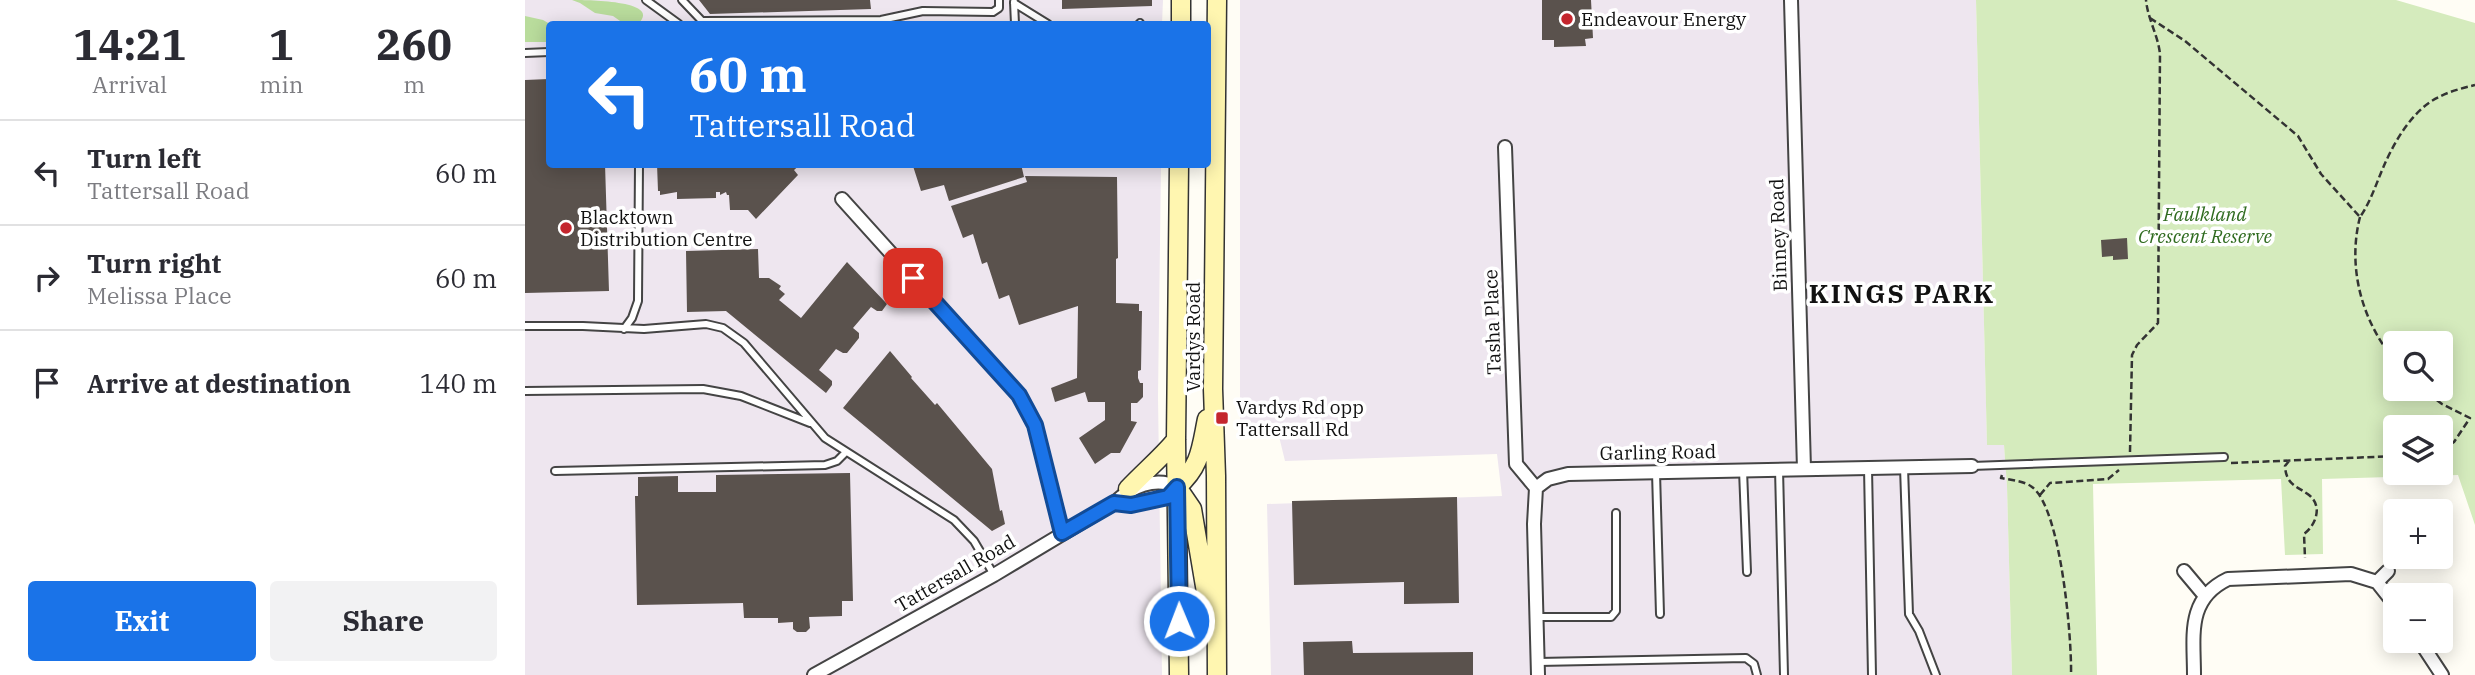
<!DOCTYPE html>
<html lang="en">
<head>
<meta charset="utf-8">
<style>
  :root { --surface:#fff; --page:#f2f2f3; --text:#2b2b33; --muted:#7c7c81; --line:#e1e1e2; --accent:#1a73e8 }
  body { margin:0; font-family:"IBM Plex Serif",serif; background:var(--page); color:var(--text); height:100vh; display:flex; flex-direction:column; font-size:26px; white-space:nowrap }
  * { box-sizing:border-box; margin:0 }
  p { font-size:23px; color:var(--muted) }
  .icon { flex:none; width:38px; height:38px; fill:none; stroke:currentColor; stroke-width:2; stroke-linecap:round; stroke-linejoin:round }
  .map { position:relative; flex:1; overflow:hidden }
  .side { display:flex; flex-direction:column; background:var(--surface); width:525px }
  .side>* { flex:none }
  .hud { position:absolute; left:21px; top:21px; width:665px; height:147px; border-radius:7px; box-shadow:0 4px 18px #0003; background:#1a73e8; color:#fff; overflow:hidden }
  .tools { position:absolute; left:1858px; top:331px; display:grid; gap:14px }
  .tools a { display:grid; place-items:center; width:70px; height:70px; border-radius:7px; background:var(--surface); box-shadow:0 4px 18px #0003; font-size:35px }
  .pin { position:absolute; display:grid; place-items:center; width:60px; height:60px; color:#fff; margin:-30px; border-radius:14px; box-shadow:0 4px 10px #0006 }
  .me { position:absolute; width:77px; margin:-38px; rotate:359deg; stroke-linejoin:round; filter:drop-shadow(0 0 5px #0008) }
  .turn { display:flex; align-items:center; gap:24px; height:147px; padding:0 28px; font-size:32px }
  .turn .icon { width:91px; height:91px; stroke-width:2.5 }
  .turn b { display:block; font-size:49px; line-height:60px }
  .eta { display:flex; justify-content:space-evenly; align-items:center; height:119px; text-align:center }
  .eta b { font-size:42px; font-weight:700; line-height:49px }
  .primary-button { display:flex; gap:14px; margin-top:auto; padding:14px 28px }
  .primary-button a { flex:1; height:80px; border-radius:7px; background:var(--accent); color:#fff; font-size:28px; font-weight:700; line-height:80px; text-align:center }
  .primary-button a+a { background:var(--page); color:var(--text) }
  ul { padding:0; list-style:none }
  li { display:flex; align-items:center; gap:21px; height:105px; padding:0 28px; border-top:2px solid var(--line) }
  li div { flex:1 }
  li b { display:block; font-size:26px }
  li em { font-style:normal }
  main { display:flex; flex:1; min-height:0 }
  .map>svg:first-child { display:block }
  .industrial { fill:#eee6ef }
  .green { fill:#d5ebbd; fill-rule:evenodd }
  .forest { fill:#b9dc9c }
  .building { fill:#5a524d }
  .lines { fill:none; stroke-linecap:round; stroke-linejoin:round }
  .lane-casing { stroke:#444; stroke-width:10 }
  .street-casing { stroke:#444; stroke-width:16 }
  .secondary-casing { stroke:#333; stroke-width:21 }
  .path { stroke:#333; stroke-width:2.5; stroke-dasharray:7 3.5; stroke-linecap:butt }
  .lane { stroke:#fff; stroke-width:6 }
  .street { stroke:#fff; stroke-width:12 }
  .secondary { stroke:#fff6b0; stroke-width:18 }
  .route-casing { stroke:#114b97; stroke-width:18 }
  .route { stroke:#1a73e8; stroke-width:12 }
  .poi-dot { fill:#c4262e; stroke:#fff; stroke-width:2.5 }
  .labels { text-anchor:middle; stroke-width:7; stroke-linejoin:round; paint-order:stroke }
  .poi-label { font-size:19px; fill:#111; stroke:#fff; text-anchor:start }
  .park-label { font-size:19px; font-style:italic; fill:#2f6b1f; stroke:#fff }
  .street-label { font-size:19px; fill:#111; stroke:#fff }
  .district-label { font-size:26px; font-weight:bold; letter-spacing:2px; fill:#111; stroke:#fff }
</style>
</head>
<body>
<main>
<section class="side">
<div class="eta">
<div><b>14:21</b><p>Arrival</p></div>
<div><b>1</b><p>min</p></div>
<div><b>260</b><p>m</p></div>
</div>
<ul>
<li><svg class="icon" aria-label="left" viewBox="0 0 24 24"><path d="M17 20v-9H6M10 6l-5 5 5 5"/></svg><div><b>Turn left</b><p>Tattersall Road</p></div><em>60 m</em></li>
<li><svg class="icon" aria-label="right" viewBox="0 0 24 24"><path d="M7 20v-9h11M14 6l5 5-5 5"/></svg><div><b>Turn right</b><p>Melissa Place</p></div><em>60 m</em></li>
<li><svg class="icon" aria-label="arrive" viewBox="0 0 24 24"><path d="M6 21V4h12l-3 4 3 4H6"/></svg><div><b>Arrive at destination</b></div><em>140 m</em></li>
</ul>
<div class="primary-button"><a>Exit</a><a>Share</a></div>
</section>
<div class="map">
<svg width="1950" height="675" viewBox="0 0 1950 675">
  <rect width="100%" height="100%" fill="#fffdf5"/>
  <path class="industrial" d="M0 0H638L637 24H24V164L636 165 633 397 637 675H0Z
    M715 0H1451L1462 444H1479L1482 486 1487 675H746L742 504 977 496 972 454 760 461 751 424 715 426Z"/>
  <path class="green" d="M1451 0H1871L1950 23V525L1933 475 1797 479 1798 554 1760 555 1756 479 1568 484 1572 675H1487L1482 486 1479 445H1462ZM1871 343H1916V388H1871ZM1871 427H1916V472H1871Z"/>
  <path class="forest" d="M47 0C59 0 137 0 114 23H98L88 16 70 13 55 3Z
    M0 16 18 20 25 24 24 42H0Z"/>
  <path class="building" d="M174 0H345L346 9 185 14Z
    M537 0H627V6L537 9Z
    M1017 0H1066L1068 38 1060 39 1061 46 1029 47V40H1017Z
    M24 79V164H80L84 291 0 293V80Z
    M132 164H276L269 170 273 175 231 219 223 210H205L204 195H202L201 192 195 195V192H191V198L152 199V192L135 195V191H133Z
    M389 164H496L499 177 424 201 419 185 396 191 388 166Z
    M500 176 592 177 593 258 591 259V303L614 304V311H617L616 370 613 371V378L615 383H618V397L612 403H606V421L612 422 595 453H586L570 464 554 438 580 420V402H563L560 392 530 402 526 388 552 378 553 306 494 325 484 295 474 299 462 262 457 264 448 234 438 238 426 206 502 182Z
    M1602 238 1603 259 1588 260V256L1577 257 1576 240Z
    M233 249 234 278H244L256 286 254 289 260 294 254 300 276 318 322 262 362 304 357 311H352L346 307 328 328 334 333V338L322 353H318L311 349 294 370 307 381V385L301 393 201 311 162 312 161 251Z
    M365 351 387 377 386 378 410 405 412 403 467 469 475 511 477 510 480 524 467 531 318 408Z
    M325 473 328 601H317V616L284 617 285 628 281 632H272L268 629V622L253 623V618H219L218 603 112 605 110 496H113V477L153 476V492H191V475Z
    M932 497 934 603 879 604V582L769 585 767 501Z
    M827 641 828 653 948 652V675H779L778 642Z"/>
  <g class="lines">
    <g class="lane-casing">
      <path id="lane" d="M121 0 154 24
        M157 0 177 21 356 20 398 11 468 12 474 8V0
        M489 2 490 24
        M489 3 523 24
        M614 24 615 23
        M0 53 24 52
        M0 326H58L119 329 181 324 198 328 219 343 300 438 429 520 449 541 469 575
        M99 329 107 318 113 301 114 164
        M0 391 178 389 216 396 285 423
        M1447 466 1699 457
        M1379 467 1384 614 1394 631 1411 675
        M1343 468 1347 675
        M1254 469 1259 675
        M1218 470 1222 572
        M30 471 300 465 312 461 321 452
        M1131 472 1135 614
        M1012 617H1086L1091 611V513
        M1013 662 1221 658 1229 664 1232 675"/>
    </g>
    <g class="street-casing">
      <path id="street" d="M1266 0 1279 469
        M980 147 991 464 1011 488
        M317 199 494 395 510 425 537 532
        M1659 571 1680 596
        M1852 582 1863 571
        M1894 640 1917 675
        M289 675 469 575 589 503C606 487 630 476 652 487 636 503 611 505 589 503
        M1013 675 1009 524 1011 488 1023 479 1043 474 1447 466
        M1669 675C1669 636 1661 599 1703 579L1826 574 1852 582 1871 606"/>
    </g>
    <g class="secondary-casing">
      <path id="secondary" d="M656 24V0
        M654 164 651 440 654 675
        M652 487 667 509 683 604
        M652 487C676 466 676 448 682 419
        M603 489C619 472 636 458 651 440
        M692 675 691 476 688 389 692 0"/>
    </g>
    <path class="path" d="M1625 18 1660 41 1773 136 1796 174 1835 217C1846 201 1851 184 1858 168 1869 142 1888 109 1914 97 1925 91 1938 88 1950 85
      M1835 217C1822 268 1837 322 1871 362
      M1895 388 1917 404 1945 418 1929 442 1916 451
      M1605 452 1607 355 1612 345 1633 323 1635 54C1633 35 1623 20 1621 0
      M1764 461 1760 466C1761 485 1772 486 1784 495 1798 506 1791 525 1779 534L1780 558
      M1706 463 1871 456
      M1477 475 1476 478C1485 480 1500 481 1507 487 1536 508 1547 639 1546 675
      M1515 495 1525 483 1583 479 1594 470"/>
    <use href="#lane" class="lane"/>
    <use href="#street" class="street"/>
    <use href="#secondary" class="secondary"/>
  </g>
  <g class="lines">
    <g class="route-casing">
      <path id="route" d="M388 278 494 395 510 425 537 533 589 503 606 505 643 497 652 487 654 621"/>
    </g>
    <use href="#route" class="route"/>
  </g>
  <g class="poi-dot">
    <circle cx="1042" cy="19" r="7"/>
    <circle cx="41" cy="228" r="7"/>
    <rect x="690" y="411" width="14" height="14" rx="3.5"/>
  </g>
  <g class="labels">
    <g class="poi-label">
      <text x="1056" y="26">Endeavour Energy</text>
      <text x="55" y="224">Blacktown<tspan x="55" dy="22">Distribution Centre</tspan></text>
      <text x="711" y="414">Vardys Rd opp<tspan x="711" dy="22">Tattersall Rd</tspan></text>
    </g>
    <g class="park-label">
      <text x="1680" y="221">Faulkland<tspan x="1680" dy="22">Crescent Reserve</tspan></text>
    </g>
    <g class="street-label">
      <text transform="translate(1253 235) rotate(-92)" y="7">Binney Road</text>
      <text transform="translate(967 322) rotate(-92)" y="7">Tasha Place</text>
      <text transform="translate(668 337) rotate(-90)" y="7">Vardys Road</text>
      <text transform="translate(1133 452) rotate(-1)" y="7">Garling Road</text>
      <text transform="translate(430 573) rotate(-30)" y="7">Tattersall Road</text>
    </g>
    <g class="district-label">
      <text x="1377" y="303">KINGS PARK</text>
    </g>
  </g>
</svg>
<div class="tools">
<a><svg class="icon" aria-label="search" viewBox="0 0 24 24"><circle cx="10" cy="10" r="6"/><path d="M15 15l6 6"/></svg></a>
<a><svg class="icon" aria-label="layers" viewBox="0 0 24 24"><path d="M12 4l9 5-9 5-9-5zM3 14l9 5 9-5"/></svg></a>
<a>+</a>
<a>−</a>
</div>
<div class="pin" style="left:388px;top:278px;background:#d93025"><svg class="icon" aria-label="arrive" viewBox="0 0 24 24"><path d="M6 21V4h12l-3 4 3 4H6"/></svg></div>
<svg class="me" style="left:654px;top:621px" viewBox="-20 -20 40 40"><circle r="17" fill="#1a73e8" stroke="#fff" stroke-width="3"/><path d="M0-11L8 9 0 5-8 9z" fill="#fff"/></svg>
<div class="hud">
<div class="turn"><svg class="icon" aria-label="left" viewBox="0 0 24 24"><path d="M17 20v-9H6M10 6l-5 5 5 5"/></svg><div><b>60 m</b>Tattersall Road</div></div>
</div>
</div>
</main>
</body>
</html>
